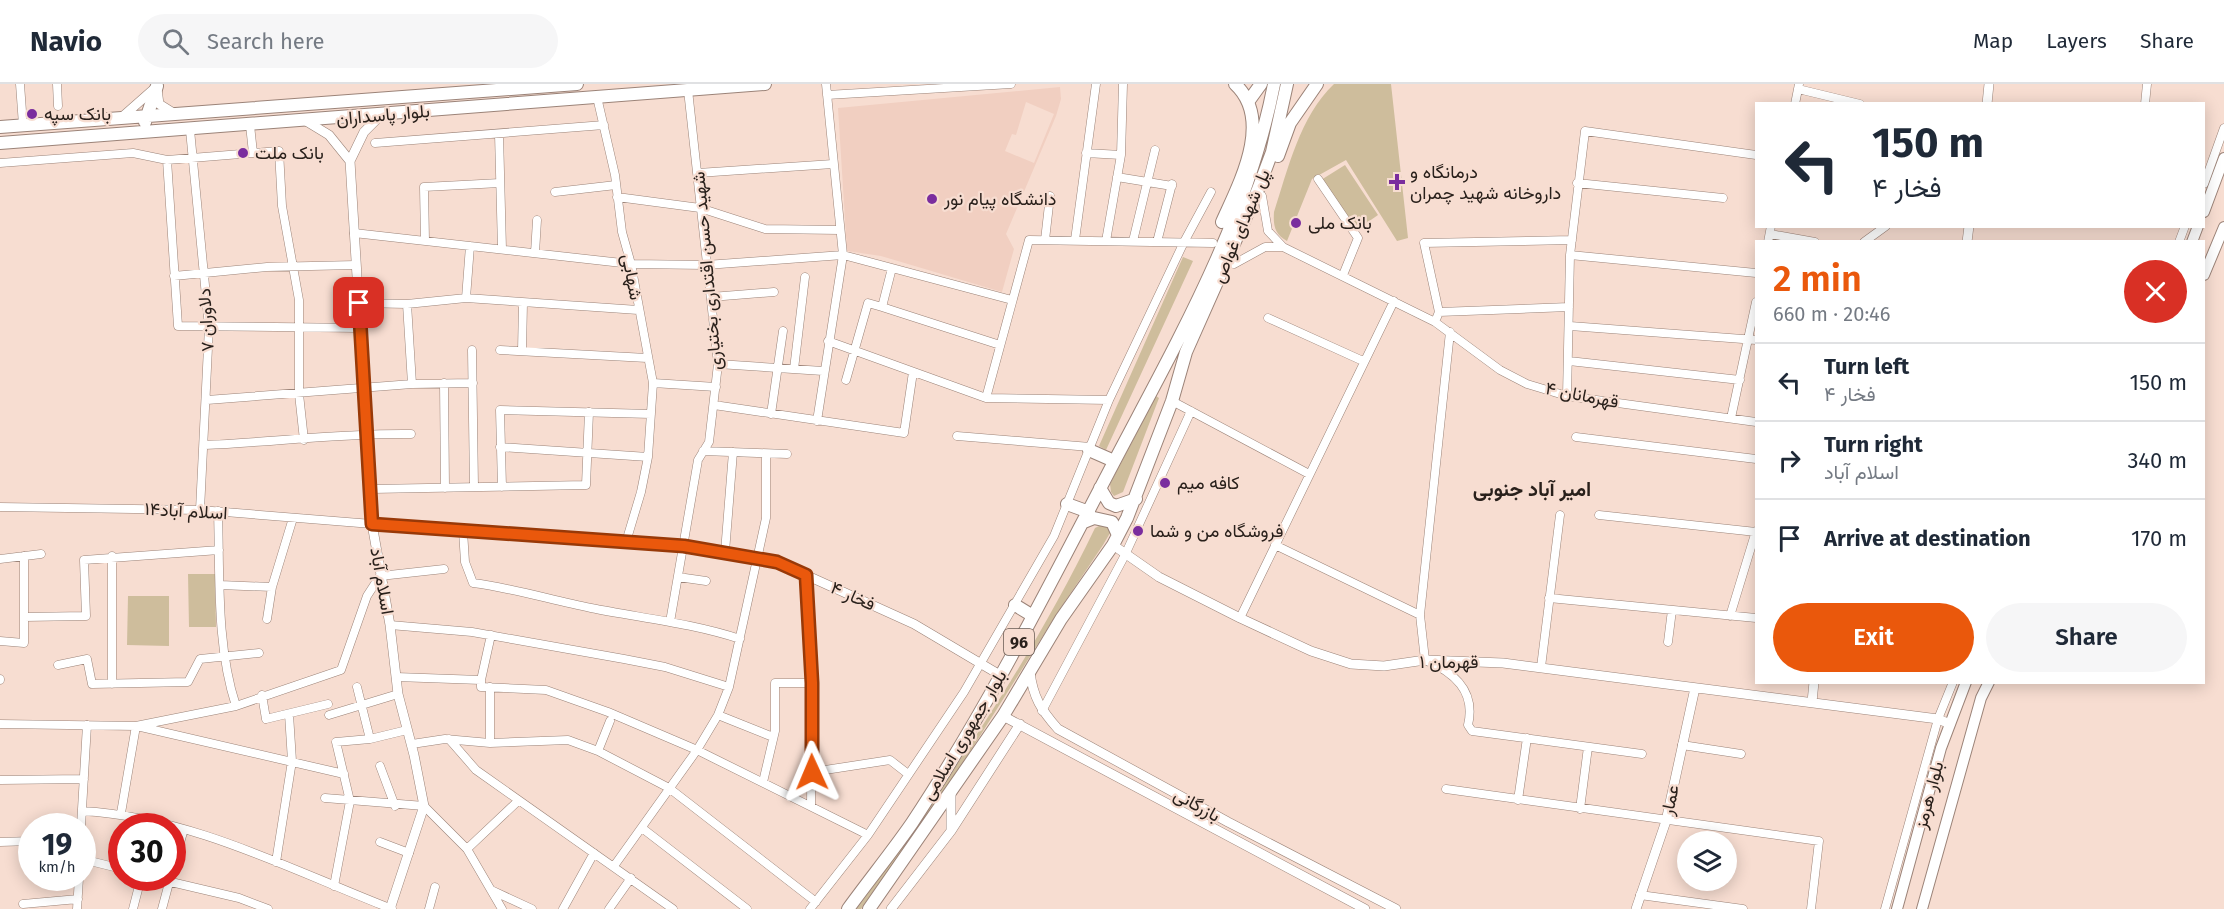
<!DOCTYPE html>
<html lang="en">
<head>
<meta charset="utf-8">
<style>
  :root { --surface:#fff; --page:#f6f6f7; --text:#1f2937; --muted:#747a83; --line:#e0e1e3; --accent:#ea580c }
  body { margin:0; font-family:"Fira Sans",Vazirmatn,sans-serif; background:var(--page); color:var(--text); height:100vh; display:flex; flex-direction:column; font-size:22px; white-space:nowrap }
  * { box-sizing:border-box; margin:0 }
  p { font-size:20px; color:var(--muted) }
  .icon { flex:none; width:33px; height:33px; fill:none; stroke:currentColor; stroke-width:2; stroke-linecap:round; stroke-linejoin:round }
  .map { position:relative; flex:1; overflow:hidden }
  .details { position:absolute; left:1755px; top:156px; width:450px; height:444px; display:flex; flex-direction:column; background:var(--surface); border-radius:0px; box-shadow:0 3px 15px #0003 }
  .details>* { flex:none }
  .top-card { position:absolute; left:1755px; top:18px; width:450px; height:126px; border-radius:0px; box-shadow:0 3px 15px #0003; background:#fff; color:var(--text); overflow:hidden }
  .tools { position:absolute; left:1677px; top:747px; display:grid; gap:12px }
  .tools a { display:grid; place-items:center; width:60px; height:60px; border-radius:50%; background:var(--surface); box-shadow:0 3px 15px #0003; font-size:30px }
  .speed { position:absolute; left:18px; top:729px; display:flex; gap:12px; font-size:30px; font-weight:700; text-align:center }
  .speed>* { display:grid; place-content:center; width:78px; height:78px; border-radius:50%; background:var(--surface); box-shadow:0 3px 15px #0003; line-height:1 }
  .speed small { font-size:15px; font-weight:400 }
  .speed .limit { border:9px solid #d22; background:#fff; color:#111 }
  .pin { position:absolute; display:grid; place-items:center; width:51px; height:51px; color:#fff; margin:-26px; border-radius:12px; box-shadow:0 3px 9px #0006 }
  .me { position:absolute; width:66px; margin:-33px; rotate:359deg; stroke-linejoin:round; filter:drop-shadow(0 0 4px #0008) }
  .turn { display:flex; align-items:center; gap:21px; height:126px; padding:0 18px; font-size:27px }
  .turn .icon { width:78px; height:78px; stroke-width:2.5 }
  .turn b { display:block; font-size:42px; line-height:51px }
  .round { display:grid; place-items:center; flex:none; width:63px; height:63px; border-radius:32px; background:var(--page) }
  .head { display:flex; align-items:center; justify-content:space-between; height:102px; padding:0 18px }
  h1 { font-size:36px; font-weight:600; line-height:45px; color:var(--accent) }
  .button { display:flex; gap:12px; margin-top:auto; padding:12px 18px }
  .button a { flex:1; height:69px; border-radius:36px; background:var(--accent); color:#fff; font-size:24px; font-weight:600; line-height:69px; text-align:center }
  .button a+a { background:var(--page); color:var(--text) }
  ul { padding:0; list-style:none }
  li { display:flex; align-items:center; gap:18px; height:78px; padding:0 18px; border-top:2px solid var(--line) }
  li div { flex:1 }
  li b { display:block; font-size:22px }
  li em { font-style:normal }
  header { display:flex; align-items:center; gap:36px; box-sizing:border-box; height:84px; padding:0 30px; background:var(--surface); border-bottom:2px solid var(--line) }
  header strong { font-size:28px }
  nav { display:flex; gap:33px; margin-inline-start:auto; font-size:21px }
  .search { width:420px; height:54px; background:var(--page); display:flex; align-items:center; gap:15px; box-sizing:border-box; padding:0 21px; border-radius:33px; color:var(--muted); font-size:22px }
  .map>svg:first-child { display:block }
  .built { fill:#f1cfc1; fill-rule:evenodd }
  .green { fill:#cebd9c }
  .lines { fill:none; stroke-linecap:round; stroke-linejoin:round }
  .minor-casing { stroke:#9b8378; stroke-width:9 }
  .tertiary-casing { stroke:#9b8378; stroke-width:10 }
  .secondary-casing { stroke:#9b8378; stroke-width:12 }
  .primary-casing { stroke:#9b8378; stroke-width:14 }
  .minor { stroke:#fff; stroke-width:8 }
  .tertiary { stroke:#fff; stroke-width:9 }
  .secondary { stroke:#fff; stroke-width:10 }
  .primary { stroke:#fff; stroke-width:12 }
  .route-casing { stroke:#983908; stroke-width:15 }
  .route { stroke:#ea580c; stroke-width:10 }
  .poi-dot { fill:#7a2d9e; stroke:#f7ddd1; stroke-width:2 }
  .labels { text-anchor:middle; stroke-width:4.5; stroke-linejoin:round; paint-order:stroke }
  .shield { fill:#f7ddd1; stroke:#675952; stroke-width:1.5 }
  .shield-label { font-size:16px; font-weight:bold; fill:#29201b }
  .poi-label { font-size:18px; fill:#29201b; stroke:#f7ddd1; text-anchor:start }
  .street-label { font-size:18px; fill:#29201b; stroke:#f7ddd1 }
  .neighbourhood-label { font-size:20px; font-weight:bold; fill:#29201b; stroke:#f7ddd1 }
</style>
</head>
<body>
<header>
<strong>Navio</strong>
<div class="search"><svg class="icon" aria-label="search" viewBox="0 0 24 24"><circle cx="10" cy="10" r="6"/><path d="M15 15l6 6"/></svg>Search here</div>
<nav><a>Map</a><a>Layers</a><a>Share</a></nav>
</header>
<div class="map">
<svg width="2224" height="825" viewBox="0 0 2224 825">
  <rect width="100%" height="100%" fill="#f7ddd1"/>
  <path class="built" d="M1060 3 1061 15 1056 32 1006 150 1014 165 1002 208 881 172 847 167 838 24ZM1026 18 1054 30 1034 79 1005 67 1012 50 1016 51Z"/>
  <path class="green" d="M1334 0H1391L1408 154 1397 157 1346 76 1312 95 1287 157C1275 150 1273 142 1274 128 1288 85 1300 32 1334 0Z
    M1345 81 1378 131 1355 147 1321 96Z
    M1183 173 1193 177 1106 366 1099 362Z
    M1156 312 1159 314 1123 408 1114 412 1111 408 1110 400Z
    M1103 440 1109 443 1110 449 1103 461 1056 531 946 706 861 825H854C943 705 1030 579 1095 444Z
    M188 490H215L216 543H189Z
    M128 512H169V562L127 561Z"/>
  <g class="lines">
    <g class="minor-casing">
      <path id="minor" d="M20 0 23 41
        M57 0 58 22
        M1798 5 1860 20
        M827 11 1011 0
        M597 13 615 91 622 148 631 180 653 299 648 373 641 408 626 458
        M1795 20 1799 0
        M2145 20 2147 0
        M250 41 253 69
        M190 46 209 243 200 426
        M499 50 502 165
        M375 59 604 41
        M1086 69 1121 71
        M167 76 178 242 361 244
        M0 79 133 69 167 76 279 67 282 122 299 216V310L304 356
        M698 89 833 80
        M1117 93 1172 102
        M1318 95 1358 154 1343 191
        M1577 99 1723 114
        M2204 100 2224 44
        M555 108 616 101
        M1262 112 1268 147 1283 163 1435 238 1500 286 1527 300 1567 312 1756 338
        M617 113 700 124 765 145 840 146
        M354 149 631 180 706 181 843 171 1012 216
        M1770 150 1815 158
        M1045 156 1050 112
        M1075 156 1096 0
        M425 157 424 103 500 99
        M1106 157 1121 71 1123 0
        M1133 157 1155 66
        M1157 158 1172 100
        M1768 158 1771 142
        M1864 158 1886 142
        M2179 158 2185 142
        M535 169 537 136
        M1570 171 1756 189
        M1234 180 1265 163H1282
        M892 184 882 223 1000 261
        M174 192 267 183 356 181
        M711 213 774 208
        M466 214 470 162
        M359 219 407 220 466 214 638 226
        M407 220 412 300
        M1439 228 1569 223
        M1268 234 1363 277
        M1435 238 1439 228 1424 159 1572 156
        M1570 242 1756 256
        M1450 248 1420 531 1425 576C1454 588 1476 607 1468 641L1472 647 1642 670
        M828 257 986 314 1109 316
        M472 266 474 403
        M500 266 647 274
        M522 267 523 219
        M1569 277 1740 296
        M718 280 823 287
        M794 285 805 193
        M846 296 868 219 882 223
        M444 299 445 404
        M653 299 716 303
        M1567 312 1570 171 1585 47 1756 71
        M986 314 1029 156 1213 159
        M207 316 412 300 473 299
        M1172 317 1309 390
        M714 321 904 349 913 288
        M771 330 783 247
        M1731 334 1756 218
        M817 337 843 171 826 0
        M957 352 1090 363
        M1576 353 1756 375
        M205 361C274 358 342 349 411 350
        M500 363 648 373
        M703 367 787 370
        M502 403 500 326 651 330
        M372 405 586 401 589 328
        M0 423 200 426 372 440
        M218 427C220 491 216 561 236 622
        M1599 431 1756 448
        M463 447 465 478 473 499C513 504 551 516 591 524 641 534 691 539 740 555
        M1275 461 1420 531
        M725 468 733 368
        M0 475 41 470
        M806 491 812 599 811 722
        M678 493 706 497
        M220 501 272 503 293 434
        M1549 514 1756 534
        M1730 532 1756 447
        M24 533 86 532 84 476 219 466
        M1240 534 1394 217
        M267 535 272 503
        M670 538 698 376 709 358 718 280 688 6
        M390 541 472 548 624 575 665 583 729 603
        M0 557 24 559V472
        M1668 558 1672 526
        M58 581 87 575 92 600 188 598 200 575 259 569
        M1541 583 1560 431
        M396 593 481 596V603L546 606 608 628 697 666 868 751
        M0 595V596
        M481 596 491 551
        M112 600V472
        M357 603 370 655
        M490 603V659
        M262 611 266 635 328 620
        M1042 627 1125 471 1191 327
        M329 631 398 610
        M718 631 773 653
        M0 640 136 642 236 622 341 586 367 512 380 492 444 485
        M141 643 344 690
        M449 655 476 686 673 825
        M412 660 445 655 490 659 568 656 598 667 669 704 816 818
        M1682 661 1741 670
        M598 667 610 637
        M380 682 395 722
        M812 688 890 676 908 690
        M0 696 84 695
        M763 698 775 647V599H812
        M1446 705 1819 757 1811 825
        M325 714 424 722 467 765 502 825
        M1518 716 1527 654
        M1580 725 1588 663
        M82 727C192 733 291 786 392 825
        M121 729 136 642
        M81 742 87 641
        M642 744 747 825
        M0 758 32 757
        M380 758 409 769
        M467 765 518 717
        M82 775 122 785
        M276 778 292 677 289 630
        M614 782 697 666 718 631 729 603 766 434V370
        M172 786 184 745
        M154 794 239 814 268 825
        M334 802 350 717 336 658 370 655 407 646
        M491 806 532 825
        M1640 811 1743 825
        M23 820 78 815
        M77 825 79 794
        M133 825 141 794
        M162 825 170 795
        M429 825 435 803
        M563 825 594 769
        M609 825 631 794
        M810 825 868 751 964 608 1054 452 1109 316 1184 158 1211 108
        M1885 825 1938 635 1953 598"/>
    </g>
    <g class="tertiary-casing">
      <path id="tertiary" d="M157 5 159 20 175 30
        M1987 20 1989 0
        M121 34 155 4
        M306 37 329 51 350 77 372 440 390 541 398 610 414 671 424 722 390 825
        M350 77 364 48 381 31
        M1967 158 1969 142
        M372 440 684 462 777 478 914 540 1000 591
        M1113 461 1159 493 1240 534 1311 567 1351 580 1384 582 1425 576 1503 579 1938 635 1950 640
        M1030 588C1033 613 1041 626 1058 645L1228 738 1396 825
        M1812 618 1814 598
        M1003 632 1365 825
        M951 747 1020 640
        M891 825 951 747V708
        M1636 825 1666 737 1695 604"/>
    </g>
    <g class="secondary-casing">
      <path id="secondary" d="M2204 128 2224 74
        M2192 158 2198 142
        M2204 191 2224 143
        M1897 825 1941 664 1966 598
        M1922 825 1981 614 1989 598"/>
    </g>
    <g class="primary-casing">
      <path id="primary" d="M1248 18 1261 0
        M145 38 157 2
        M0 43 577 0
        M0 59 765 0
        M1278 72 1290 39 1317 0
        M1222 138C1239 100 1274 36 1235 0
        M1089 366 1114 377
        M1100 404 1109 419 1116 422 1136 415
        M1067 420 1089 428
        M1084 438 1094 434 1112 438 1118 451
        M1015 521 1033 532
        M848 825C869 796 892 768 912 739 988 624 1050 500 1114 378 1177 258 1248 135 1274 0
        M869 825 1003 632 1061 535 1113 461 1127 434 1172 317 1186 268 1257 108 1272 68 1287 0"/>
    </g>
    <use href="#minor" class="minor"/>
    <use href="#tertiary" class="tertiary"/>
    <use href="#secondary" class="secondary"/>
    <use href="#primary" class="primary"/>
  </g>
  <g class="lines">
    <g class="route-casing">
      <path id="route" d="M359 219 372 440 684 462 777 478 806 491 812 599V688"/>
    </g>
    <use href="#route" class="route"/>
  </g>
  <g class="poi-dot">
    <circle cx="32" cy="30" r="6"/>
    <circle cx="243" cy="69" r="6"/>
    <path d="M1394 89h6v6h6v6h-6v6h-6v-6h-6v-6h6z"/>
    <circle cx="932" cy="115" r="6"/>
    <circle cx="1296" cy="139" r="6"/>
    <circle cx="1165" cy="399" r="6"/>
    <circle cx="1138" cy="447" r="6"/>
  </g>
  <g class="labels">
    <rect class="shield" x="1004" y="545" width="30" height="26" rx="4.5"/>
    <g class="shield-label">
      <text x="1019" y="564">96</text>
    </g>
    <g class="poi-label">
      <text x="44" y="36">بانک سپه</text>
      <text x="255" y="75">بانک ملت</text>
      <text x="1410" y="94">درمانگاه و<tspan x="1410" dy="21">داروخانه شهید چمران</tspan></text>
      <text x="944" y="121">دانشگاه پیام نور</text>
      <text x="1308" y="145">بانک ملی</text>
      <text x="1177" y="405">کافه میم</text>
      <text x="1150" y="453">فروشگاه من و شما</text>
    </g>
    <g class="street-label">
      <text transform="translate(383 31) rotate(-5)" y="6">بلوار پاسداران</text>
      <text transform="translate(1241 142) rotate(-67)" y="6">پل شهدای غواص</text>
      <text transform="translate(707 187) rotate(-95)" y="6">شهید حسن اقتداری بختیاری</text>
      <text transform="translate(632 193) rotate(79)" y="6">شهابی</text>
      <text transform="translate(206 236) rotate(-93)" y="6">دلاوران ۷</text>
      <text transform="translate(1582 311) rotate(11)" y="6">قهرمانان ۴</text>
      <text transform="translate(186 427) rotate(3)" y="6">اسلام آباد۱۴</text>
      <text transform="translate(382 497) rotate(80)" y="6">اسلام آباد</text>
      <text transform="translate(853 512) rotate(24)" y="6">فخار ۴</text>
      <text x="1449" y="584">قهرمان ۱</text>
      <text transform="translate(964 651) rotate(-59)" y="6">بلوار جمهوری اسلامی</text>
      <text transform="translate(1929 711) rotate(-75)" y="6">بلوار هرمز</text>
      <text transform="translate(1670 716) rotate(-78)" y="6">عمار</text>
      <text transform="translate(1197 721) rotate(29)" y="6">بازرگانی</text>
    </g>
    <g class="neighbourhood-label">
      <text x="1532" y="412">امير آباد جنوبی</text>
    </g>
  </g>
</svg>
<div class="tools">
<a><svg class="icon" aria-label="layers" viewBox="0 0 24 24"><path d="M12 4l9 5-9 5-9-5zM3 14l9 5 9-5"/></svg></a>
</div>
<div class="speed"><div>19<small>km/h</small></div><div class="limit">30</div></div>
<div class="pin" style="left:359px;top:219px;background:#d93025"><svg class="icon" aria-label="arrive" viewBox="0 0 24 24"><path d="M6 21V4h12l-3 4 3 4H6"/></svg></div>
<svg class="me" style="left:812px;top:688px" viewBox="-20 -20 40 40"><path d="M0-17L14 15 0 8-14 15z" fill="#ea580c" stroke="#fff" stroke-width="4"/></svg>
<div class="top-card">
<div class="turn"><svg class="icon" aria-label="left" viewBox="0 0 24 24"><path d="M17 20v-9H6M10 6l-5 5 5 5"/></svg><div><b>150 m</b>فخار ۴</div></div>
</div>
<section class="details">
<div class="head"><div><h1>2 min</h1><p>660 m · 20:46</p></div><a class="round" style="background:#d93025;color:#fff"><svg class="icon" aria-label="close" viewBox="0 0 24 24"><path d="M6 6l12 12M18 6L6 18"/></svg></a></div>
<ul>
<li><svg class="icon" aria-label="left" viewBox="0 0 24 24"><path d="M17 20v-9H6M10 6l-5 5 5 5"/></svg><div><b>Turn left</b><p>فخار ۴</p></div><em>150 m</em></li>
<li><svg class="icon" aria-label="right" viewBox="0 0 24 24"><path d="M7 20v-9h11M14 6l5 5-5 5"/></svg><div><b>Turn right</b><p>اسلام آباد</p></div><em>340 m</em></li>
<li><svg class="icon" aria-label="arrive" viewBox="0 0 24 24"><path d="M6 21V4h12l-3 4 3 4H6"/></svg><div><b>Arrive at destination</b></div><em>170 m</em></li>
</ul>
<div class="button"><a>Exit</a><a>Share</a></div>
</section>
</div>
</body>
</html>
